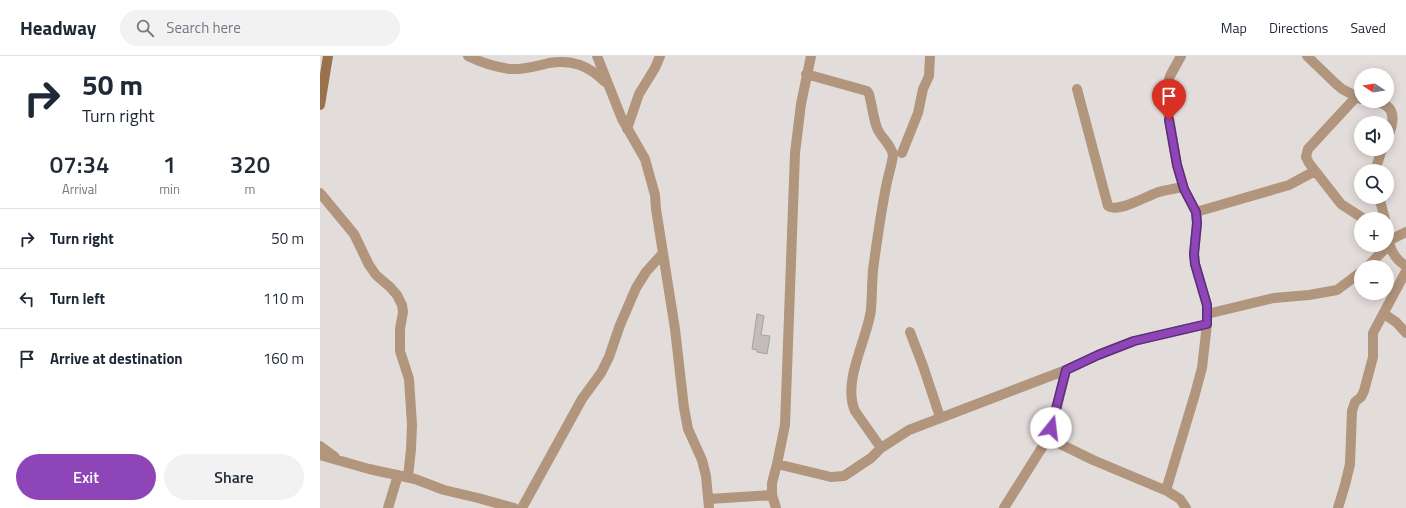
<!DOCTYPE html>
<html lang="en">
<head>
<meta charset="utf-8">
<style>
  :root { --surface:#fff; --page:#f2f2f3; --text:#1f2937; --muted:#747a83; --line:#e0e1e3; --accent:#8e45b8 }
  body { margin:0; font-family:"Titillium Web",sans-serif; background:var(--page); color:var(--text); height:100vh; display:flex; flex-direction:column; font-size:15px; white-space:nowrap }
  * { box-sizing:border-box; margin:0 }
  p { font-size:13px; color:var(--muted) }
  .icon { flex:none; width:22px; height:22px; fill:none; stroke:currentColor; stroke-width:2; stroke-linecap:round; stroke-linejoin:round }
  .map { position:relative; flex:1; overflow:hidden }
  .details { display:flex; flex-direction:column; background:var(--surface); width:320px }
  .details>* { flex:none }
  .banner { background:#fff; color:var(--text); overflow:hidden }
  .needle { width:26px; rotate:282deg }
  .buttons { position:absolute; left:1034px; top:12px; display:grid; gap:8px }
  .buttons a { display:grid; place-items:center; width:40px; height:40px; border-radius:50%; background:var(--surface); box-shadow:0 2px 10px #0003; font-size:20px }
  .pin { position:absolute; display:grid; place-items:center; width:34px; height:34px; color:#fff; margin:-41px -17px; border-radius:50% 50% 50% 0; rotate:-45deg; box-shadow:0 0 4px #0007 }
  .pin .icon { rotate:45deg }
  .me { position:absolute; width:44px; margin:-22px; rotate:16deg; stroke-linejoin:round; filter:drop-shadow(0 0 3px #0008) }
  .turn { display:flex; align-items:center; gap:14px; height:84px; padding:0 16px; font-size:18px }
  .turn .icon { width:52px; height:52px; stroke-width:2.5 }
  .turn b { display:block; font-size:28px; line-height:34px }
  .eta { display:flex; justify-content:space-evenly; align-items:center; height:68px; text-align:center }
  .eta b { font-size:24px; font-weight:600; line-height:28px }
  .cta { display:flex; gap:8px; margin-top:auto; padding:8px 16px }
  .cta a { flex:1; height:46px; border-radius:24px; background:var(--accent); color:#fff; font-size:16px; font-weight:600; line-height:46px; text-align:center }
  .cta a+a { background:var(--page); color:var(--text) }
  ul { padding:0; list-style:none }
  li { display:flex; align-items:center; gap:12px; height:60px; padding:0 16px; border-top:1px solid var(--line) }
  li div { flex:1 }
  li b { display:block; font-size:15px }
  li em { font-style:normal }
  header { display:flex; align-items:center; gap:24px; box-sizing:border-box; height:56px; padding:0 20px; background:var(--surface); border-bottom:1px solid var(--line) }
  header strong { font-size:19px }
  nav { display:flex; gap:22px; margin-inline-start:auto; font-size:14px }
  .search { width:280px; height:36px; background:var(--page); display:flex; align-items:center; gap:10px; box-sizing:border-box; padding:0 14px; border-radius:22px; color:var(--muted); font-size:15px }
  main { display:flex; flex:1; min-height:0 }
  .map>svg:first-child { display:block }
  .building { fill:#c2bcba; stroke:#a6a09f }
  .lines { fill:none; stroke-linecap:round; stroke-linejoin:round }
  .street { stroke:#b1957d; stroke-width:10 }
  .secondary { stroke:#99714d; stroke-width:10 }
  .route-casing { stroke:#5c2d78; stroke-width:10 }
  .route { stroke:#8e45b8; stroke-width:7 }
</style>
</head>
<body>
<header>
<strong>Headway</strong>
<div class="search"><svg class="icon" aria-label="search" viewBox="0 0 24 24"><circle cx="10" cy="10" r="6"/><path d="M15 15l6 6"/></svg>Search here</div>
<nav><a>Map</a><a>Directions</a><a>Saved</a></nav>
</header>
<main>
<section class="details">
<div class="banner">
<div class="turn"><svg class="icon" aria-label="right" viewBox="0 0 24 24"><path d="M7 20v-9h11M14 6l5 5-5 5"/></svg><div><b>50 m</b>Turn right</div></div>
</div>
<div class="eta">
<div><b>07:34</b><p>Arrival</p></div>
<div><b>1</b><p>min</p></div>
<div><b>320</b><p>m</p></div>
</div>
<ul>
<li><svg class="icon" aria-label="right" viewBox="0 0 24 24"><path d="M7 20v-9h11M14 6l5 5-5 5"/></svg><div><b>Turn right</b></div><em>50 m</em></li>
<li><svg class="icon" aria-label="left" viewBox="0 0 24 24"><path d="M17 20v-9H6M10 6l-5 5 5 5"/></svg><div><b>Turn left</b></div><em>110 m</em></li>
<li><svg class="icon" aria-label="arrive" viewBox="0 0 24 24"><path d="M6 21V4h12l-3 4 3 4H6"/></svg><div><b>Arrive at destination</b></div><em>160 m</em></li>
</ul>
<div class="cta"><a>Exit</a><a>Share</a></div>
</section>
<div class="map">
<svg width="1086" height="452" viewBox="0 0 1086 452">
  <rect width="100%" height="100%" fill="#e2dddb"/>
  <path class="building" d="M437 258 444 260 441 279 450 280 447 298 437 296V294L432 293Z"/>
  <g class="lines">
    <path class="street" d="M148 0C160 6 176 11 190 13 203 14 216 10 229 7 253 3 269 10 285 26
      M277 0 302 63 325 103 335 139 336 153 355 273 364 352 368 373 382 404 386 420 389 452
      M861 0 850 20 847 32V50L857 109 864 133 876 156 877 167 874 198 875 208 887 249V268L882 312 875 338 847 431V435L860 443 866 452
      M987 0 1015 27 1022 33 1041 43
      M486 18 547 35 549 38C552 49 553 61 557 72 561 82 571 88 573 99 572 108 569 117 567 126 561 155 557 184 553 214 552 227 552 240 551 254 547 284 522 325 535 355L561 392
      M757 33 788 150C798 157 825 141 836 137 844 134 854 133 863 131
      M1037 40 988 93 986 101 989 107 1021 148 1044 163
      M1047 45C1052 46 1058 46 1063 48 1078 54 1072 72 1067 83
      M307 73 319 38 335 12 340 0
      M582 97 598 57 603 33 609 20 610 0
      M1055 115 1062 93
      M0 137 34 178 49 209 56 219 70 231 77 239 82 249 83 256 80 273V295L89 323 92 369 91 393 88 421
      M1059 141 1065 163
      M876 156 969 129 995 115
      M1067 176C1069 191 1073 202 1086 210
      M1068 185 1086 176
      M1047 211 1069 189
      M887 258 954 242 989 239 1017 234 1041 216
      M1064 258 1076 266 1086 277
      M590 276 603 310 620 361
      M728 382 773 404 847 435
      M0 390 15 401
      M0 399 49 413 95 423 124 434 158 442 194 452
      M457 408 511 421 524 420 551 402 561 392 589 374 746 314 778 299 814 285 887 268
      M389 443 452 439
      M68 452 78 419
      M202 452 262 343 281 317 289 301 300 269 316 232 326 216 343 197
      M456 452 452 439V427L457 408 465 369 475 97 481 48 491 0
      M684 452 728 382 734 363 746 314
      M1018 452 1025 429 1030 408 1032 355 1035 346 1041 341 1044 335 1053 301V277L1086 215"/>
    <path class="secondary" d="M0 49 8 0"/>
  </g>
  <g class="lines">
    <g class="route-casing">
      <path id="route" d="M731 372 746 314 778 299 814 285 887 268V249L875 208 874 198 877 167 876 156 864 133 857 109 849 64"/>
    </g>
    <use href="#route" class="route"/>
  </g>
</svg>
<div class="buttons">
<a><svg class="needle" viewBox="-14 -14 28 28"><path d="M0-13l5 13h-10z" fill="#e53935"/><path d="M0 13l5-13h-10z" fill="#747a83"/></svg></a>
<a><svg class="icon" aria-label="sound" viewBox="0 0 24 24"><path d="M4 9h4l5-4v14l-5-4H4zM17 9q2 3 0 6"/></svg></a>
<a><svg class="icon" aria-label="search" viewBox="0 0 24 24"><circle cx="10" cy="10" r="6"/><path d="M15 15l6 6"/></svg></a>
<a>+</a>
<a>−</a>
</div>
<div class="pin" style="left:849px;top:64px;background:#d93025"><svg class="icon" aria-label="arrive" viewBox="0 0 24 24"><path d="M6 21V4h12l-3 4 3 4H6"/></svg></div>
<svg class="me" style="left:731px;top:372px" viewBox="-20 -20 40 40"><circle r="19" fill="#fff"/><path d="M0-13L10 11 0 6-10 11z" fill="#8e45b8"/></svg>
</div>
</main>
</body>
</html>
